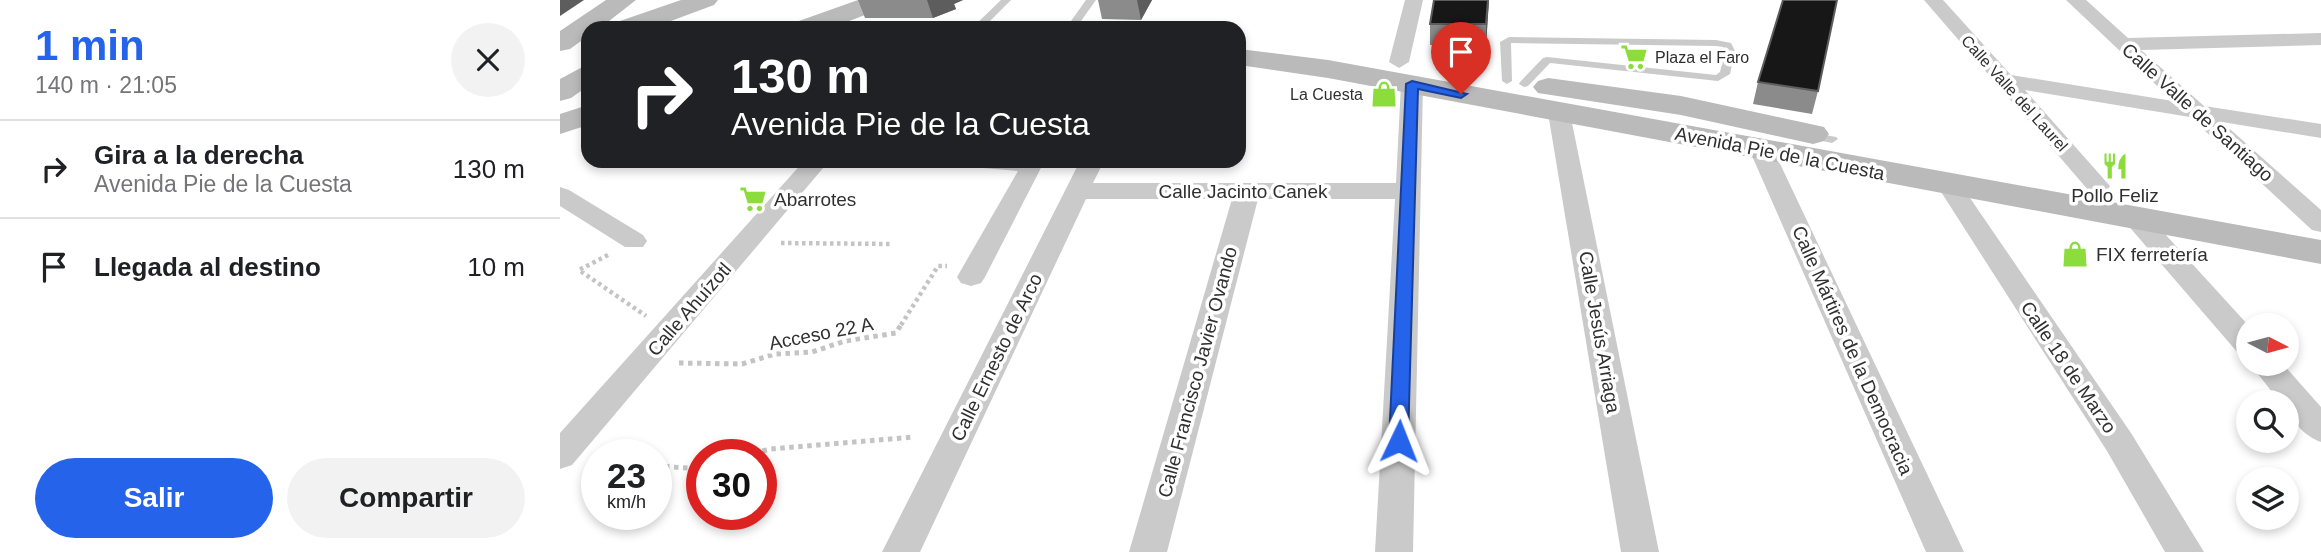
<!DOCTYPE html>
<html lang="es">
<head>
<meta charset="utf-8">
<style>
  :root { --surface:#fff; --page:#f2f2f2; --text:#202124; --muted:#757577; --line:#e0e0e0; --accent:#2563eb }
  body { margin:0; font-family:Helvetica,sans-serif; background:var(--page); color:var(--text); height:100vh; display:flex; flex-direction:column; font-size:26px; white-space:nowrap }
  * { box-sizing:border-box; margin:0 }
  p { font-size:23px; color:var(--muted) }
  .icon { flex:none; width:38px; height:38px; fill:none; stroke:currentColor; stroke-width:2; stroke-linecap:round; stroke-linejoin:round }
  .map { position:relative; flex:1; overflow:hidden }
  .side { display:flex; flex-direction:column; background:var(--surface); width:560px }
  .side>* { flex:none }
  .banner { position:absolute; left:21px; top:21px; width:665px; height:147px; border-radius:21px; box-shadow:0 4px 10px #0003; background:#202124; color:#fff; overflow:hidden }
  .needle { width:46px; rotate:96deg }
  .buttons { position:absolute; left:1676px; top:313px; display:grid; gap:14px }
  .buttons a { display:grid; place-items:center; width:63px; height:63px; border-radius:50%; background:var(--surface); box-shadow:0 4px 10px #0003; font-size:35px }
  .speed { position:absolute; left:21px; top:439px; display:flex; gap:14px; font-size:35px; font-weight:700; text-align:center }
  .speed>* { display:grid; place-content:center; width:91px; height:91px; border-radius:50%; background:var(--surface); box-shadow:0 4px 10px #0003; line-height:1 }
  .speed small { font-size:18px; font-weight:400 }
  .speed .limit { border:10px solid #d22; background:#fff; color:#111 }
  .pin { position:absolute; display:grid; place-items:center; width:60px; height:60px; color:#fff; margin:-72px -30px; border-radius:50% 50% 50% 0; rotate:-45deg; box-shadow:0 0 7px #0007 }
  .pin .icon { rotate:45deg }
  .me { position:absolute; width:77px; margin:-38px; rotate:2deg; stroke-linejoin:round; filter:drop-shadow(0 0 5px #0008) }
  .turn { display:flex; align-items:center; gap:24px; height:147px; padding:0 35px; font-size:32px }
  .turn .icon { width:91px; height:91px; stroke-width:2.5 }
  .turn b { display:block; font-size:49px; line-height:60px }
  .round { display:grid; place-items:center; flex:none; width:74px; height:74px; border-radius:37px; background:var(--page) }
  .head { display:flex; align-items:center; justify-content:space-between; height:119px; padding:0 35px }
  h1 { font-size:42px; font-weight:800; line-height:52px; color:var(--accent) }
  .button { display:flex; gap:14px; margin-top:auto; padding:14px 35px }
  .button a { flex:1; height:80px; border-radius:42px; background:var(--accent); color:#fff; font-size:28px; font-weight:800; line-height:80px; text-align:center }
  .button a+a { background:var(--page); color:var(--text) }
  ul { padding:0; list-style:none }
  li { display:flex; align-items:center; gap:21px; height:98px; padding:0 35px; border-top:2px solid var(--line) }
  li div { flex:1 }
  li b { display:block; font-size:26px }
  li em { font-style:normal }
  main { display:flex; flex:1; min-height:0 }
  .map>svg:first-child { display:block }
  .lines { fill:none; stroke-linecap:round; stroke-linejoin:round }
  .path-far1 { stroke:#c4c4c4; stroke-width:4.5; stroke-dasharray:3.5 3.5; stroke-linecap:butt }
  .path { stroke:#c4c4c4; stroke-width:5; stroke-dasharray:4.5 4.5; stroke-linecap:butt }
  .lane { fill:#cacaca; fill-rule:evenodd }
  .street { fill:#cacaca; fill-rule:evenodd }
  .secondary { fill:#bababa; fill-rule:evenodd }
  .wall { fill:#8b8b8b }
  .shaded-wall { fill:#5d5d5d }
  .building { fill:#171717; stroke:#5d5d5d; stroke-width:2 }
  .route { fill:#2563eb; stroke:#184099; stroke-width:2 }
  .labels { text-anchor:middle; stroke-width:7; stroke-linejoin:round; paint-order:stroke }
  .far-poi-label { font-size:16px; fill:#303030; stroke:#fff; text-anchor:start }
  .far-street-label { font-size:16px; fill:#303030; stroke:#fff }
  .street-label { font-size:19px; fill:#303030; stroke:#fff }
  .poi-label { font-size:19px; fill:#303030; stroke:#fff; text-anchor:start }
</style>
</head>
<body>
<main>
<section class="side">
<div class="head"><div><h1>1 min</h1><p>140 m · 21:05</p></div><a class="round"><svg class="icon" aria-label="close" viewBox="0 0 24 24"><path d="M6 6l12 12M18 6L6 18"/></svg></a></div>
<ul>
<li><svg class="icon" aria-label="right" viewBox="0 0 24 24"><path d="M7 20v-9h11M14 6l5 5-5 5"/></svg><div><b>Gira a la derecha</b><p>Avenida Pie de la Cuesta</p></div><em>130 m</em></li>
<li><svg class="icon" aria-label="arrive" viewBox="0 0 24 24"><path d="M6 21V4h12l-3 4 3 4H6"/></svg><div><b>Llegada al destino</b></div><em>10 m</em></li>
</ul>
<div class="button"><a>Salir</a><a>Compartir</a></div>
</section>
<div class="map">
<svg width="1761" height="552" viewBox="0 0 1761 552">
  <rect width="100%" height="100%" fill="#fff"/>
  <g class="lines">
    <path class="path-far1" d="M221 243 332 244
      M48 255 19 270 86 316
      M341 325 378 266H387"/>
    <path class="path" d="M119 363 182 364 215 354 252 352 285 341 336 333 342 323
      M185 455 211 449 354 437
      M96 466 128 468 142 465"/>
    <path class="lane" d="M441 0H451L423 28H412Z
      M526 0H536L516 28H506Z
      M949 37 1156 40 1171 43 1175 51 1170 74 1158 81 990 63 968 86 964 87 959 84 960 82 983 58 987 57 1156 75 1160 72 1165 51 1163 47 1156 46 951 43 952 81 947 84 942 81 940 42Z
      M1248 132 1276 137 1278 139 1272 143 1244 137 1242 135Z"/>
    <path class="street" d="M845 0H863L849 62 839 68 829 62Z
      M1364 0H1383L1451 75 1613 101 1506 0H1526L1568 38 1761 33V45L1581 50 1644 106 1761 124V138L1662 122 1761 210V232L1752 230 1630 117 1465 90 1550 186 1547 191H1529Z
      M852 78 863 84 853 552H815L835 199H698L607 552H569L672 199H526L360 552H322L520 161H544L533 183H836L841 84Z
      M999 106 1010 113 1099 552H1061L988 113Z
      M1201 142 1209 144 1213 149 1404 552H1366L1189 149 1193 144Z
      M244 161H269L12 465 0 469V433Z
      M398 161H481L483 164 425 277 421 283 411 286 401 283 397 277 458 171 401 166Z
      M1388 177 1397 179 1571 433 1644 552H1605L1547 451 1376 184 1379 179Z
      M0 187 9 190 83 235 87 241 83 247H65L0 206Z
      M1575 209 1584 211 1689 326V357L1678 353 1566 223 1562 217 1566 211Z
      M1690 364H1723L1761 407V442C1746 437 1727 419 1727 402H1720Z"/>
    <path class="secondary" d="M46 0H76L40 28H28V36L10 49 0 51V31Z
      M121 0H158L154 5 92 28H54L57 22Z
      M298 0H335L331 5 271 28H233L236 22Z
      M679 49 768 60 1761 240V264L768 78 679 65Z
      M28 64V86L11 98 0 101V79Z
      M988 78 1121 96 1264 127 1269 134 1264 141 1253 144 1121 115 978 93 973 87 978 81Z
      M28 105V125L0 134V114Z"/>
  </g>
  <path class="wall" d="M298 0H403L394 4 396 9 373 18H305Z
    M538 0H592L581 20 542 19Z
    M874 0H929L926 45H870V24Z
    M1198 82 1258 91 1252 114 1193 104Z"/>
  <path class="shaded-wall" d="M0 0H24L0 16Z
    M367 0H403L394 4 396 9 373 18Z
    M577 0H592L581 20Z
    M928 0H929L926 45V24Z"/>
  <path class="building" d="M874 0H928L926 24H870Z
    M1223 0H1277L1258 91 1198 82Z"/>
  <path class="route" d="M852 81 907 94 901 98 858 89 848 441 839 448 829 441 846 84Z"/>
  <defs>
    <g id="supermarket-bare" transform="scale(2.1)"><path d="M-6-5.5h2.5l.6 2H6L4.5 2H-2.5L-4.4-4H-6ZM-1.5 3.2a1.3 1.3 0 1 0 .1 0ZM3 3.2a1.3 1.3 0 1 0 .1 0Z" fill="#8ddc3d" stroke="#fff" stroke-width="2.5" paint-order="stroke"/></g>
    <g id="shop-bare" transform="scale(2.1)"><path d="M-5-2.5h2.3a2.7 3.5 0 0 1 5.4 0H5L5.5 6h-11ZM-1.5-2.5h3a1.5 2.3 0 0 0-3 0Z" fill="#8ddc3d" stroke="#fff" stroke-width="2.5" paint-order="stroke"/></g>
    <g id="restaurant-bare" transform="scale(2.1)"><path d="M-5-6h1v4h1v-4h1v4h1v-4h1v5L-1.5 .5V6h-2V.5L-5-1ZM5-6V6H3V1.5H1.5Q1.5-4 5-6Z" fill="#8ddc3d" stroke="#fff" stroke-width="2.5" paint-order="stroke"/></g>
  </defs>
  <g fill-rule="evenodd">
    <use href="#supermarket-bare" x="1074" y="57"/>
    <use href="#shop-bare" x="824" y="94"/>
    <use href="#restaurant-bare" x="1555" y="166"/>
    <use href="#supermarket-bare" x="193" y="199"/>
    <use href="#shop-bare" x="1515" y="254"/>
  </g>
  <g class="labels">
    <g class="far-poi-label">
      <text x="1095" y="63">Plaza el Faro</text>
      <text x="803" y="100" text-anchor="end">La Cuesta</text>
    </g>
    <g class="far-street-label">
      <text transform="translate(1455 93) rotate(48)" y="6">Calle Valle del Laurel</text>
    </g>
    <g class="street-label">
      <text transform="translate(1638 112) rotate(42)" y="7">Calle Valle de Santiago</text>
      <text transform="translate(1220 153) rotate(11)" y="7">Avenida Pie de la Cuesta</text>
      <text x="683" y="198">Calle Jacinto Canek</text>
      <text transform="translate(129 309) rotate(-49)" y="7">Calle Ahuízotl</text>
      <text transform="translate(1040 332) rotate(80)" y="7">Calle Jesús Arriaga</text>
      <text transform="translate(261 333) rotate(-11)" y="7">Acceso 22 A</text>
      <text transform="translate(1293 350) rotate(66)" y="7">Calle Mártires de la Democracia</text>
      <text transform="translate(436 357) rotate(-64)" y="7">Calle Ernesto de Arco</text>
      <text transform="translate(1509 367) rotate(56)" y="7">Calle 18 de Marzo</text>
      <text transform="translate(637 372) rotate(-75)" y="7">Calle Francisco Javier Ovando</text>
    </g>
    <g class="poi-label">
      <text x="1555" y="202" text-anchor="middle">Pollo Feliz</text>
      <text x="214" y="206">Abarrotes</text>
      <text x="1536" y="261">FIX ferretería</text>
    </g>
  </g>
</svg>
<div class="buttons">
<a><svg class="needle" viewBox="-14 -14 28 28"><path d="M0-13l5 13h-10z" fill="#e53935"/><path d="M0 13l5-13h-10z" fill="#757577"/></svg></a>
<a><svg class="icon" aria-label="search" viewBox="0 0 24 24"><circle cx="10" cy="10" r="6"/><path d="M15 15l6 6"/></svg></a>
<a><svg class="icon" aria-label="layers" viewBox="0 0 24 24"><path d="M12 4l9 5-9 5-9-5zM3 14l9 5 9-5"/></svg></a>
</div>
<div class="speed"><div>23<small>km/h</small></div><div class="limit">30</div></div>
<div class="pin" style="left:901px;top:94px;background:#d93025"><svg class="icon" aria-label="arrive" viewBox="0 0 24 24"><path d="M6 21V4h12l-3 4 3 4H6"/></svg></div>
<svg class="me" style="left:839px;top:441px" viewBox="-20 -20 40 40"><path d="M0-17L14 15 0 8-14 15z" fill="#2563eb" stroke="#fff" stroke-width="4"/></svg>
<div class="banner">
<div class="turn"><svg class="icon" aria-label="right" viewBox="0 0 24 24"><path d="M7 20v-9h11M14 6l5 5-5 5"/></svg><div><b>130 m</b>Avenida Pie de la Cuesta</div></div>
</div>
</div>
</main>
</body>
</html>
